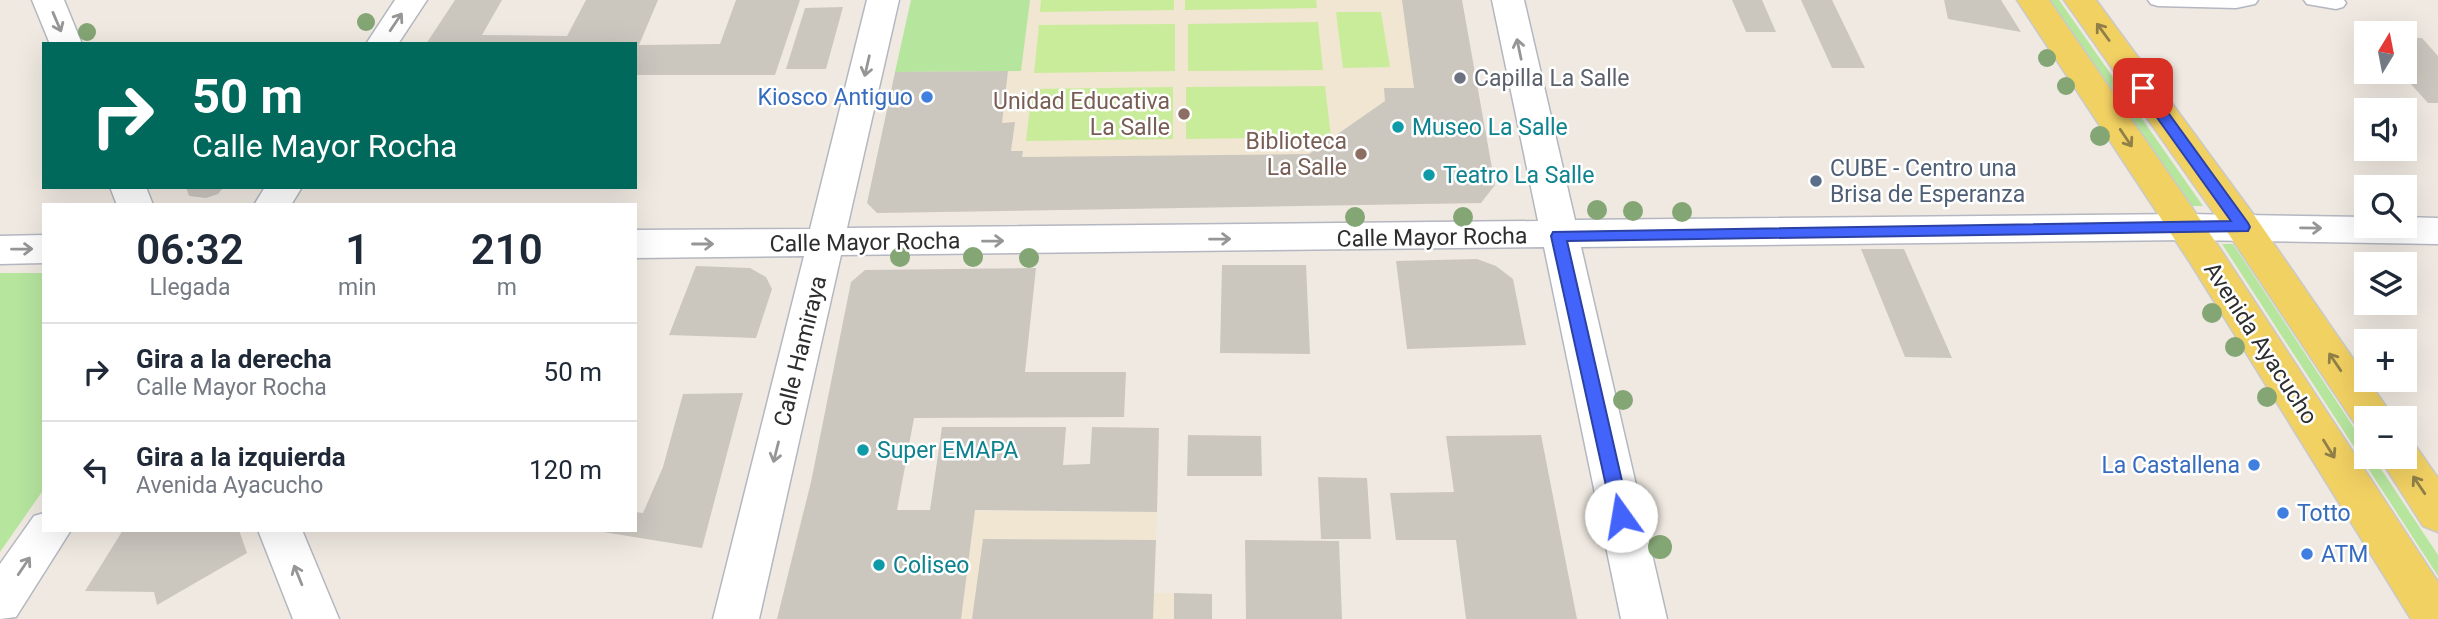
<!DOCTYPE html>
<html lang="es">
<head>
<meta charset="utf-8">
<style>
  :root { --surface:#fff; --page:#f6f6f7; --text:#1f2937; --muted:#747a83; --line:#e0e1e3 }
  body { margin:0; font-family:Roboto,sans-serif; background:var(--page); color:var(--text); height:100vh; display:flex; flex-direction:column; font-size:26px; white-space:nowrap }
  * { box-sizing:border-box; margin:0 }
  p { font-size:23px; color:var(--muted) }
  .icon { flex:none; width:38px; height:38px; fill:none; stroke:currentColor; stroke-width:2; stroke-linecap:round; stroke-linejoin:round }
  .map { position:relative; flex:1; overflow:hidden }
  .sheet { position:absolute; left:42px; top:203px; width:595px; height:329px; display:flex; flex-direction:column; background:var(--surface); border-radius:0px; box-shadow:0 7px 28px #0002 }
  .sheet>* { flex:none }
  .guide { position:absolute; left:42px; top:42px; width:595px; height:147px; border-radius:0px; box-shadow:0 7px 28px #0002; background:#00695c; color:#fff; overflow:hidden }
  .needle { width:46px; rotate:10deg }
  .tools { position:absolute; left:2354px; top:21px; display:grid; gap:14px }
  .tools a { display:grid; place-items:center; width:63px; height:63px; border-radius:0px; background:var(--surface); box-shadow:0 7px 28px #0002; font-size:35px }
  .pin { position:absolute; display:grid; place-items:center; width:60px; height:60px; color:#fff; margin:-30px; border-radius:14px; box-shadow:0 4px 10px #0006 }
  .me { position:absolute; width:77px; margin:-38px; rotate:347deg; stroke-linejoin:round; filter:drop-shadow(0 0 5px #0008) }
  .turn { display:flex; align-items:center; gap:24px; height:147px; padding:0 35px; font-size:32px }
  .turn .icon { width:91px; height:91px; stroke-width:2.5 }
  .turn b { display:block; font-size:49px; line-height:60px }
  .eta { display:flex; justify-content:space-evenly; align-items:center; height:119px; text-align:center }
  .eta b { font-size:42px; font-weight:600; line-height:49px }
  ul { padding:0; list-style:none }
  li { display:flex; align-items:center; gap:21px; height:98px; padding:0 35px; border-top:2px solid var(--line) }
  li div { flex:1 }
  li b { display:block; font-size:26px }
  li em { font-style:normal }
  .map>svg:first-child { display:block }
  .education { fill:#f0e6d1 }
  .green { fill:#b6e59e }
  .pitch { fill:#c9ec9a }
  .building { fill:#cbc7bf }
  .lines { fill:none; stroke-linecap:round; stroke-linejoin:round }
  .service-casing { stroke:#b4b7c1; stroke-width:3 }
  .minor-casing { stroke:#b4b7c1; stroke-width:3 }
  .primary-casing { stroke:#c9c9c9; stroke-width:3 }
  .service { fill:#fff; fill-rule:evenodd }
  .minor { fill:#fff; fill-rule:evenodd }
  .primary { fill:#f2d163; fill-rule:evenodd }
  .tree { fill:#84a574 }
  .oneway { stroke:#969696 }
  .oneway2 { stroke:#908048 }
  .route { fill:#4264fb; stroke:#2b41a3; stroke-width:2 }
  .worship-dot { fill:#6b7280; stroke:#fff; stroke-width:2.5 }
  .shop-dot { fill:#3f7fe0; stroke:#fff; stroke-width:2.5 }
  .education-dot { fill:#8d6e63; stroke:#fff; stroke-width:2.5 }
  .culture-dot { fill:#0f9aa8; stroke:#fff; stroke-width:2.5 }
  .service-dot { fill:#5c6f8a; stroke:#fff; stroke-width:2.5 }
  .labels { text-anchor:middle; stroke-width:5; stroke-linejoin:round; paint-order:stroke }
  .worship-label { font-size:23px; fill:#5b616d; stroke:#fff; text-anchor:start }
  .shop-label { font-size:23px; fill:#366cbe; stroke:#fff; text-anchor:end }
  .education-label { font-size:23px; fill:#785e54; stroke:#fff; text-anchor:end }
  .culture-label { font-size:23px; fill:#0d838f; stroke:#fff; text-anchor:start }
  .service-label { font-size:23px; fill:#4e5e75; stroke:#fff; text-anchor:start }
  .street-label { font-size:23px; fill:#2e2e2e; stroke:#fff }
</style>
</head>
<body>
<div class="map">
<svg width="2438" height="619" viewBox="0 0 2438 619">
  <rect width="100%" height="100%" fill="#efe9e1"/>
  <path class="education" d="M911 0H1462L1495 185 1481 203 877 213Z
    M803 510 1157 512 1154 593 1212 594V619H777Z"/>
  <path class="green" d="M911 0H1030L1021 71 895 72Z
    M2049 0H2059L2203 206H2192Z
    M2222 244H2233L2366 446V457H2373L2438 555V576Z
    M0 273H44V489L0 552Z"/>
  <path class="pitch" d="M1041 0H1174V10L1040 12Z
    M1185 0H1316L1317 8 1185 10Z
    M1336 12H1381L1390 67 1343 68Z
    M1318 22 1323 70 1188 71V24Z
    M1175 24V71L1034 73 1039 25Z
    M1325 86 1331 137 1186 139V87Z
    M1173 87V139L1026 141 1032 89Z"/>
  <path class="building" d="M455 0H502L482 35 567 36 586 0H658L639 45 720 44 736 0H800L775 75H635V44H426Z
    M1402 0H1462L1495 185 1481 203 877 213 867 203 895 72 1008 71 1002 123 1015 122 1011 151H1023L1022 157 1309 154 1385 101 1384 88H1414Z
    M1732 0H1762L1776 32H1746Z
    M1801 0H1832L1865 68H1832Z
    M1944 0H2001L2021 32 1948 19Z
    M843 7 826 69H786L805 8Z
    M2404 38H2422L2438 56V103H2428L2400 72H2404Z
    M186 187H224L218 194 206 198 189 196Z
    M1861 249H1904L1952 358 1905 357Z
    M1477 259 1496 266 1513 279 1526 345 1407 349 1396 261Z
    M1222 265H1306L1310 354 1220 353Z
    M696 266 750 268 766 277 772 289 756 338 669 335Z
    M1036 268 1025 372H1126L1124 417 914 418 897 510H930L942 427H1066L1063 465 1090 464 1092 427 1159 428 1157 512 975 510 961 619H777L811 482 851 282 865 270Z
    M743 393 702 548 603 532 635 530V512L643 513 663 467 683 394Z
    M1188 435 1261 436 1262 476H1187Z
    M1541 435 1577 619H1466L1456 540H1396L1390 493 1454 492 1446 436Z
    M1318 477 1367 478 1371 539H1321Z
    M123 530H239L247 553 157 605 154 592 85 591Z
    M983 539 1156 540 1153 619H972Z
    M1245 540 1339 541 1342 619H1246Z
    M1174 593 1212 594V619H1174Z"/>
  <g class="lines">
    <g class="service-casing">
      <path id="service" d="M2148 0H2258L2255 4 2236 8 2158 6 2151 4Z
        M2304 0H2344L2346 3 2343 7 2336 9 2307 4Z"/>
    </g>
    <g class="minor-casing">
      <path id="minor" d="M32 0H64L82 44H50Z
        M395 0H427L398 44H366Z
        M867 0H899L847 228 1538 221 1492 0H1524L1575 220 2186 214 2366 217V226H2404V217L2438 218V244L2186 240 1581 247 1667 619H1621L1544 247 841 255 759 619H713L804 256 635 258V230L810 229Z
        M110 187H146L153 205H117Z
        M265 187H302L291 205H254Z
        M44 235V263L0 264V236Z
        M44 513V530H71L16 617 0 619V564L34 516Z
        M258 530H302L339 619H293Z"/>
    </g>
    <g class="primary-casing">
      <path id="primary" d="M2017 0H2049L2217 244 2438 582V619H2411L2191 264Z
        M2064 0H2096L2256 218 2394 418H2366V432L2359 430 2230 236Z
        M2404 441 2415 445 2438 478V532L2423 526 2379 457H2404Z"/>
    </g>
    <use href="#service" class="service"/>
    <use href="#minor" class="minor"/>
    <use href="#primary" class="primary"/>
  </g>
  <g class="tree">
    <circle cx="366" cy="22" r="9"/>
    <circle cx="87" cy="32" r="9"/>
    <circle cx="2047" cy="58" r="9"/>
    <circle cx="2066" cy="86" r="9"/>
    <circle cx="2100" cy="136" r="10"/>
    <circle cx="1597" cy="210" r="10"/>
    <circle cx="1633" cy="211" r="10"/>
    <circle cx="1682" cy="212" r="10"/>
    <circle cx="1355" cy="217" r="10"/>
    <circle cx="1463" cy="217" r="10"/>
    <circle cx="900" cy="257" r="10"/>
    <circle cx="973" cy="257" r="10"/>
    <circle cx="1029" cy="258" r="10"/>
    <circle cx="2212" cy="313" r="10"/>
    <circle cx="2235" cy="347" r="10"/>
    <circle cx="2267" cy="397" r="10"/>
    <circle cx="1623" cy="400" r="10"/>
    <circle cx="1660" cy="547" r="12"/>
  </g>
  <defs><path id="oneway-shaft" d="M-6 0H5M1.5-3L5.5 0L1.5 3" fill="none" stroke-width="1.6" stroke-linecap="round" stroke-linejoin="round" transform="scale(1.75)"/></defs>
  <g class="oneway">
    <use href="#oneway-shaft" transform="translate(57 22) rotate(67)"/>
    <use href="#oneway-shaft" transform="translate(396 22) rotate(-56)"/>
    <use href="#oneway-shaft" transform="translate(1519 49) rotate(-102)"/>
    <use href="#oneway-shaft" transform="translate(867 66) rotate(103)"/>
    <use href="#oneway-shaft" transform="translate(2311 228) rotate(1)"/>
    <use href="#oneway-shaft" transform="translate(1220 239) rotate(-1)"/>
    <use href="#oneway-shaft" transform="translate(993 241) rotate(-1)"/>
    <use href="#oneway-shaft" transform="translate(703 244)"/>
    <use href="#oneway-shaft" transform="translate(22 249) rotate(-1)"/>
    <use href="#oneway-shaft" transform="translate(776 452) rotate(104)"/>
    <use href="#oneway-shaft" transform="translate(24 566) rotate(-56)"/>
    <use href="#oneway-shaft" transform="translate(298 575) rotate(-112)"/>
  </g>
  <g class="oneway2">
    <use href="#oneway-shaft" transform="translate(2103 32) rotate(-126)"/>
    <use href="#oneway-shaft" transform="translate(2126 138) rotate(56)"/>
    <use href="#oneway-shaft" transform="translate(2335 362) rotate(-124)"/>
    <use href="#oneway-shaft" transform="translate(2329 449) rotate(58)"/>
    <use href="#oneway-shaft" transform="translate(2419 485) rotate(-124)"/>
  </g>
  <path class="route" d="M2143 84 2148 85 2248 223 2250 227 2248 231 1567 241 1630 516 1627 522 1621 524 1614 522 1551 236 1553 232 2231 221 2138 91 2136 88Z"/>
  <circle class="worship-dot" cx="1460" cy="78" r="7"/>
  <g class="shop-dot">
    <circle cx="927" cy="97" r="7"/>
    <circle cx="2254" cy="465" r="7"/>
    <circle cx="2283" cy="513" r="7"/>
    <circle cx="2307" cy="554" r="7"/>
  </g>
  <g class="education-dot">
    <circle cx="1184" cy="114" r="7"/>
    <circle cx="1361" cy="154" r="7"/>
  </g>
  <g class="culture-dot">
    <circle cx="1398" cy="127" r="7"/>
    <circle cx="1429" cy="175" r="7"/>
    <circle cx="863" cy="450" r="7"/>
    <circle cx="879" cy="565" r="7"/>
  </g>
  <circle class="service-dot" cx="1816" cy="181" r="7"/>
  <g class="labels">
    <g class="worship-label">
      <text x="1474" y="86">Capilla La Salle</text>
    </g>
    <g class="shop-label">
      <text x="913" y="105">Kiosco Antiguo</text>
      <text x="2240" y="473">La Castallena</text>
      <text x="2297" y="521" text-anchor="start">Totto</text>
      <text x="2321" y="562" text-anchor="start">ATM</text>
    </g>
    <g class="education-label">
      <text x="1170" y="109">Unidad Educativa<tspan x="1170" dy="26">La Salle</tspan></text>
      <text x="1347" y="149">Biblioteca<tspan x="1347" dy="26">La Salle</tspan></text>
    </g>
    <g class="culture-label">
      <text x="1412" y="135">Museo La Salle</text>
      <text x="1443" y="183">Teatro La Salle</text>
      <text x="877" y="458">Super EMAPA</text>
      <text x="893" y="573">Coliseo</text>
    </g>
    <g class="service-label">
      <text x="1830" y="176">CUBE - Centro una<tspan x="1830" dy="26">Brisa de Esperanza</tspan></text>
    </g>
    <g class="street-label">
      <text transform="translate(1432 237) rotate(-1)" y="8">Calle Mayor Rocha</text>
      <text transform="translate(865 242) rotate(-1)" y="8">Calle Mayor Rocha</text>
      <text transform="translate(2261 343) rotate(57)" y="8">Avenida Ayacucho</text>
      <text transform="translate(800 351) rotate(-76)" y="8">Calle Hamiraya</text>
    </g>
  </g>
</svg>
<div class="tools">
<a><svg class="needle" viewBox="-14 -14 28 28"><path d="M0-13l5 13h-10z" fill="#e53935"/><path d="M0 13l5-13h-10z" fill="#747a83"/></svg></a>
<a><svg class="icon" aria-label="sound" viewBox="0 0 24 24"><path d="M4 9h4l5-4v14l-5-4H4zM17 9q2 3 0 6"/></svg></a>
<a><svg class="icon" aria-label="search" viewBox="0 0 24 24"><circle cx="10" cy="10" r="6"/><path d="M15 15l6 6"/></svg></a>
<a><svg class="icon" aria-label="layers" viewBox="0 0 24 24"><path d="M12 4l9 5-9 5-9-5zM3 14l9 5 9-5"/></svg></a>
<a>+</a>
<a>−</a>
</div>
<div class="pin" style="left:2143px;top:88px;background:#d93025"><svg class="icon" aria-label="arrive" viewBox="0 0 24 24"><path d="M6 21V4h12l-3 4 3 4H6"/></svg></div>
<svg class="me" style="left:1621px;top:516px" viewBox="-20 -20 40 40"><circle r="19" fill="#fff"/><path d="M0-13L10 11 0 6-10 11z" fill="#4264fb"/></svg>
<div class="guide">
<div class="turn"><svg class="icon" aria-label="right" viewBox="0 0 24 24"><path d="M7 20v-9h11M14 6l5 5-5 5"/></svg><div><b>50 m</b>Calle Mayor Rocha</div></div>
</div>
<section class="sheet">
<div class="eta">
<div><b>06:32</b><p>Llegada</p></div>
<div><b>1</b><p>min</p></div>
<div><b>210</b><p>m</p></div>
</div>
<ul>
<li><svg class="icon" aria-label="right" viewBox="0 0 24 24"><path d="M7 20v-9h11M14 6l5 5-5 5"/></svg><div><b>Gira a la derecha</b><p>Calle Mayor Rocha</p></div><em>50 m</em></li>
<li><svg class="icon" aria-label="left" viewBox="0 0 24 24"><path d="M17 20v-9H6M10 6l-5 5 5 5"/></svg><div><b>Gira a la izquierda</b><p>Avenida Ayacucho</p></div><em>120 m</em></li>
</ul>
</section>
</div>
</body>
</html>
